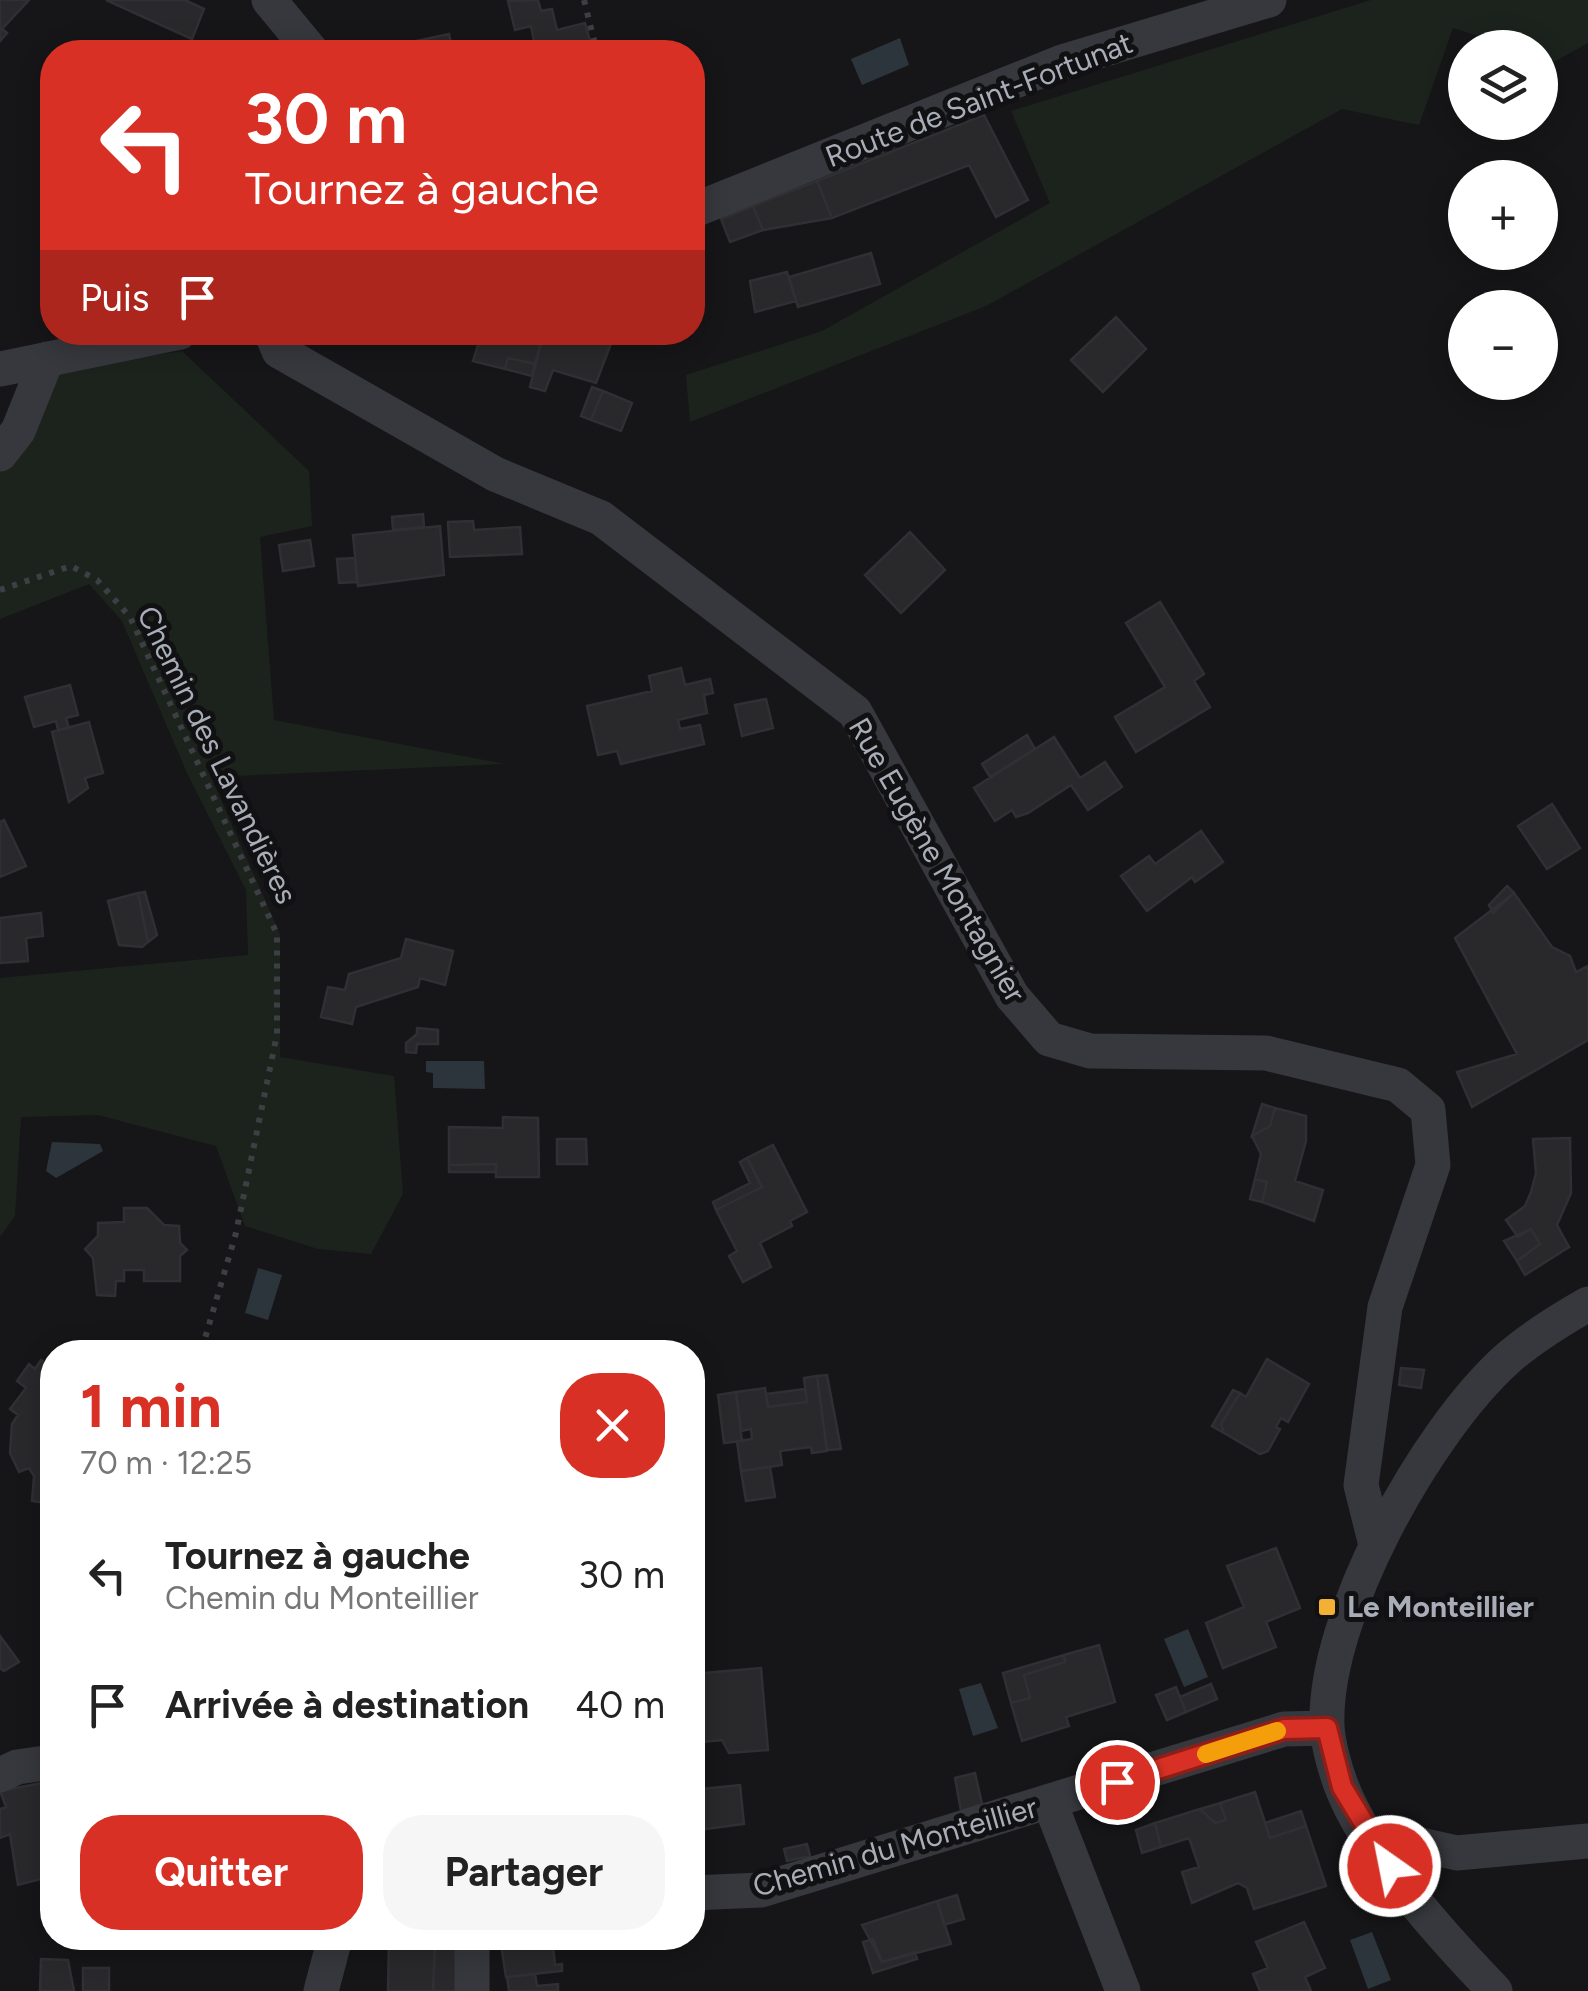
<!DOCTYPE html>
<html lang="fr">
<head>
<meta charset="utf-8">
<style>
  :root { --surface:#fff; --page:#f6f6f6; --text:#222; --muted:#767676; --accent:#d93025 }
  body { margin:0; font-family:Figtree,sans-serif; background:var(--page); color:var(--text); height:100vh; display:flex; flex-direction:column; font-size:38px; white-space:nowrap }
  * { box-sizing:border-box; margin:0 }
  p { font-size:32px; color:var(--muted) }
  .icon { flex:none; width:55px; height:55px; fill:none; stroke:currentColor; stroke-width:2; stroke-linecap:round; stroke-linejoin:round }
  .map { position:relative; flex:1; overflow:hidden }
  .side { position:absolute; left:40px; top:1340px; width:665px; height:610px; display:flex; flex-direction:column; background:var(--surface); border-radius:40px; box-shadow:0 5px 25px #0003 }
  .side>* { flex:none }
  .top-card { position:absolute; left:40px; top:40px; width:665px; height:305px; border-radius:40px; box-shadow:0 5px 25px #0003; background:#d93025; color:#fff; overflow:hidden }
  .tools { position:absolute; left:1448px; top:30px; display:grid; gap:20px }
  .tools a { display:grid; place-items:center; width:110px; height:110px; border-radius:50%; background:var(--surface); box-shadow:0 5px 25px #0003; font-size:50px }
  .pin { position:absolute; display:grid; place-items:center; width:85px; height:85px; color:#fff; margin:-42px; border:5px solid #fff; border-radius:50%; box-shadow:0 2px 10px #0007 }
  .me { position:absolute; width:110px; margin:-55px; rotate:327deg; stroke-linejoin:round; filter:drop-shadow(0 0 8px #0008) }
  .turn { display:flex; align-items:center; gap:35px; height:210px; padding:0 40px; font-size:45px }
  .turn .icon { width:130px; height:130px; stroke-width:2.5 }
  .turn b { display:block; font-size:70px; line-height:85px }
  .then { display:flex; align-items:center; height:95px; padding:0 40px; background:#0003; gap:20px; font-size:38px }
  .round { display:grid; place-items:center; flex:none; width:105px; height:105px; border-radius:40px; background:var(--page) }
  .summary { display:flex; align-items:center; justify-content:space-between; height:170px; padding:0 40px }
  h1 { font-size:60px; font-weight:700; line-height:75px; color:var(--accent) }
  .cta { display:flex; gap:20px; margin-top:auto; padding:20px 40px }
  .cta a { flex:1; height:115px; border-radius:40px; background:var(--accent); color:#fff; font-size:40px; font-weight:700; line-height:115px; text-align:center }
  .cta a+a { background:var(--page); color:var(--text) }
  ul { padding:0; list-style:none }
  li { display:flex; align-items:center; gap:30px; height:130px; padding:0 40px }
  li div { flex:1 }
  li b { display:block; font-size:38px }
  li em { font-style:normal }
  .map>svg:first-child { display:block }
  .green { fill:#1c231d }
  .water { fill:#2c353c }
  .building { fill:#29292c; stroke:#303034; stroke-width:2.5 }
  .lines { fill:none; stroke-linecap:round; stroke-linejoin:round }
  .path { stroke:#3d3f44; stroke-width:6; stroke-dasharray:5 8; stroke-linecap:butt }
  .minor { stroke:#37383d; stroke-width:35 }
  .route-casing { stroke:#8d1f18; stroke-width:25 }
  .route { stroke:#d93025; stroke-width:18 }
  .slow { stroke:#f59e0b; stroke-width:18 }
  .poi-dot { fill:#f2b134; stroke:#111113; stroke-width:4 }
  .labels { text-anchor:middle; stroke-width:10; stroke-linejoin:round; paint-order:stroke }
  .street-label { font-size:30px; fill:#a8adb8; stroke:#111113 }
  .poi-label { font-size:30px; font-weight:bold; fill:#a8adb8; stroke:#111113; text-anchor:start }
</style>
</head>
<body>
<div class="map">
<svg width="1588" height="1991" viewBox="0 0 1588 1991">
  <rect width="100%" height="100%" fill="#161618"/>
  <path class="green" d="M1371 0H1588V43L1554 62 1540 57V48L1512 47 1453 28 1419 125 1342 109 986 306 690 422 686 375 822 331 1050 203 1011 111Z
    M182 351 309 471 312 526 260 537 274 720 505 764 211 777 280 934V1057L394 1076 403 1194 371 1254 318 1249 245 1226 216 1146 98 1115 21 1117 15 1216 0 1237V978L248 955 246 890 187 773 122 621 89 584 0 619V471L53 371Z"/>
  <path class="water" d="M900 38 909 65 862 85 851 59Z
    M426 1061H484L485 1089 433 1088V1073L426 1072Z
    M52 1142 100 1144 103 1151 56 1178 46 1171Z
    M258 1268 282 1275 268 1320 245 1313Z
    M1188 1629 1208 1677 1184 1687 1164 1639Z
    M981 1683 998 1728 973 1736 959 1689Z
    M1372 1932 1391 1980 1368 1989 1350 1940Z"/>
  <path class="building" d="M0 0H29L2 29 7 33 0 41Z
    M106 0H185L204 9 192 39Z
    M538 0 541 11 552 9 557 30 585 23 593 52H536L531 26 515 30 508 1Z
    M449 34 453 52H395L393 46Z
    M984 115 1028 200 996 217 969 165 832 218 817 181Z
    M817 181 832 218 763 230 753 206Z
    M753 206 763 230 730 242 721 219Z
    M871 253 880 284 798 307 789 277Z
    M787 272 796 301 755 312 750 281Z
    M1116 317 1146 349 1103 392 1071 360Z
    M482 332 543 335 535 364 508 358 505 369 473 361Z
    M544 332 615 333 596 383 553 370 545 391 530 387Z
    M508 358 535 364 532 376 505 369Z
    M592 387 603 391 591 420 581 416Z
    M603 391 632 403 621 431 591 420Z
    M423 514 424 527 393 530 392 517Z
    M473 521 474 530 520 527 522 554 450 557 448 522Z
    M440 526 444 575 358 586 353 535Z
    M910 532 945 570 901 613 865 575Z
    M310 540 314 566 283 571 279 545Z
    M355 558 357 582 339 583 337 559Z
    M1160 602 1204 674 1194 681 1210 707 1136 752 1115 717 1165 687 1126 623Z
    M681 668 685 685 710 679 713 693 704 695 707 713 678 720 680 729 700 725 704 744 621 764 617 751 598 755 587 706 652 691 649 676Z
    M70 685 78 715 66 718 69 728 58 730 56 721 34 727 25 697Z
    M766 699 773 728 742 736 735 705Z
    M89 722 103 773 85 778 88 788 69 802 52 732Z
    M1027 735 1035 749 990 777 982 764Z
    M1054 737 1080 778 1105 762 1122 787 1088 810 1071 785 1028 813 1016 817 1012 810 995 821 974 788Z
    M1552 804 1580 848 1547 869 1518 826Z
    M4 820 26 866 0 877V822Z
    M1201 831 1223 862 1195 882 1192 877 1147 911 1121 876 1149 856 1155 864Z
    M1507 886 1514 893 1493 913 1489 905Z
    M145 892 157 935 148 942 138 893Z
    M138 893 148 942 142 947 119 945 108 901Z
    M1514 893 1552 947 1570 956 1576 972 1588 966V1040L1472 1107 1457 1072 1517 1054 1455 938Z
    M41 913 43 936 26 938 28 961 0 963V918Z
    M406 939 453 951 445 985 420 978 418 987 356 1007 352 1024 321 1017 328 987 345 990 349 974 401 958Z
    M417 1028 438 1030V1044H417L416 1053 406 1052V1043L417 1034Z
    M1262 1104 1275 1108 1270 1126 1252 1136Z
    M1275 1108 1306 1116V1141L1295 1181 1323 1190 1314 1221 1262 1202 1267 1182 1255 1179 1261 1154 1252 1136 1270 1126Z
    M503 1117 538 1118 539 1177H496V1164L449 1165V1127L503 1128Z
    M1570 1138 1571 1193 1557 1225 1569 1247 1525 1275 1517 1261 1540 1244 1531 1229 1518 1237 1506 1220 1525 1206 1531 1192 1536 1173 1533 1139Z
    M557 1139H586L587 1164H557Z
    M773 1145 807 1212 790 1221 792 1226 760 1243 771 1267 743 1282 729 1256 737 1251 716 1210 762 1187 747 1158Z
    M747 1158 762 1187 716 1210 713 1202 750 1183 740 1162Z
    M496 1164V1172H449V1165Z
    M1255 1179 1267 1182 1262 1202 1250 1199Z
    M124 1208H147L164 1225 179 1226 180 1243 187 1250 180 1256V1281H144V1270H124V1281H116L115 1296 97 1295 93 1258 85 1249 98 1236V1223L124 1222Z
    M1531 1229 1540 1244 1517 1261 1504 1241Z
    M1267 1359 1309 1384 1288 1422 1281 1418 1276 1427 1280 1429 1268 1451 1260 1454 1224 1433 1221 1424 1240 1393 1246 1397Z
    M41 1360 52 1368V1504L32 1501 34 1476 29 1468 19 1472 10 1453 12 1424 18 1415 10 1409 26 1388 17 1381 29 1364 35 1369Z
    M1401 1368 1424 1370 1421 1388 1399 1385Z
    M827 1375 841 1449 827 1450 817 1376Z
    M817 1376 827 1451 812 1453 811 1447 780 1451 782 1465 741 1471 737 1441 752 1439 751 1429 741 1431 736 1392 765 1388 768 1407 807 1402 804 1378Z
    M805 1389 807 1402 768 1407 766 1394Z
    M1233 1390 1240 1393 1221 1424 1224 1433 1212 1426Z
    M736 1392 742 1441 724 1443 718 1395Z
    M770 1467 775 1497 746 1501 741 1471Z
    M1276 1548 1300 1608 1266 1622 1276 1647 1223 1668 1206 1623 1244 1607 1227 1566Z
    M0 1636 19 1662 4 1671 0 1668Z
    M1099 1645 1115 1702 1066 1717 1069 1726 1022 1741 1011 1703 1030 1698 1024 1675 1065 1662 1064 1655Z
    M1064 1655 1065 1662 1024 1675 1030 1698 1011 1703 1003 1673Z
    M761 1668 768 1750 729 1753 722 1740 692 1743V1674Z
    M1211 1684 1217 1699 1186 1712 1180 1697Z
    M1176 1687 1186 1712 1167 1720 1156 1695Z
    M975 1773 982 1804 961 1811 955 1778Z
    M52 1781V1794H46L52 1876 18 1885 10 1834 0 1838V1809L6 1807 0 1791Z
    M740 1785 744 1824 698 1830 696 1814H692V1790Z
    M1255 1792 1270 1838 1306 1826 1326 1886 1254 1909 1247 1888 1238 1883 1192 1903 1182 1872 1199 1867 1189 1838 1161 1847 1155 1823 1200 1809 1215 1823 1226 1820 1220 1803Z
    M1220 1803 1226 1820 1215 1823 1200 1809Z
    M1301 1811 1306 1826 1270 1838 1265 1823Z
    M1155 1823 1161 1847 1142 1853 1136 1830Z
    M807 1844 810 1856 787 1861 784 1849Z
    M957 1895 964 1919 944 1925 937 1901Z
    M937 1901 951 1944 882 1962 862 1925Z
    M1304 1922 1325 1968 1305 1977 1311 1991H1260L1253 1974 1268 1968 1256 1942Z
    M500 1938H552L555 1965 562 1964V1971L506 1977Z
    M873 1939 882 1962 915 1952 917 1959 873 1973 863 1942Z
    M389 1940 435 1946 433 1991H388Z
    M435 1946H463L461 1991H433Z
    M41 1959 68 1960 74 1991H40Z
    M83 1968H109V1991H83Z
    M535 1974 537 1986 558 1984V1991H509L507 1977Z"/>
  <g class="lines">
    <path class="path" d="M584 0 597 52
      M0 590 71 566 97 580 130 617 277 934V1034L236 1233 201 1352"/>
    <path class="minor" d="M269 0 312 52
      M692 211 1062 62 1269 0
      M271 332 279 351 495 474 601 518 855 712 1012 996 1049 1039 1090 1051 1266 1053 1398 1085 1428 1110 1433 1165 1385 1307 1361 1485 1376 1545
      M0 369 180 332
      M0 454 18 431 47 359
      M0 1775 17 1767 52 1762
      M1050 1803 1123 1991
      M1373 1842 1412 1843 1457 1853 1588 1841
      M692 1893 761 1890 1284 1729 1327 1728
      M321 1991 335 1938
      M472 1991V1938
      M1495 1991C1444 1938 1367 1854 1341 1785 1335 1769 1328 1744 1327 1726 1323 1616 1426 1432 1507 1359 1532 1337 1560 1320 1588 1304"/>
  </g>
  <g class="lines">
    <g class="route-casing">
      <path id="route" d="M1117 1782 1284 1729 1327 1728 1342 1787 1390 1866"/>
    </g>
    <use href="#route" class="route"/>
    <path class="slow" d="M1206 1754 1277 1731"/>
  </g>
  <rect class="poi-dot" x="1317" y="1597" width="20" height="20" rx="5"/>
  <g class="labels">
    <g class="street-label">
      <text transform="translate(979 100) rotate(-21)" y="10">Route de Saint-Fortunat</text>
      <text transform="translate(217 755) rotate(64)" y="10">Chemin des Lavandières</text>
      <text transform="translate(937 860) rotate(60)" y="10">Rue Eugène Montagnier</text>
      <text transform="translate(895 1847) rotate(-16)" y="10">Chemin du Monteillier</text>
    </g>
    <g class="poi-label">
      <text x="1347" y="1617">Le Monteillier</text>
    </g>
  </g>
</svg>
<div class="tools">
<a><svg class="icon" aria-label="layers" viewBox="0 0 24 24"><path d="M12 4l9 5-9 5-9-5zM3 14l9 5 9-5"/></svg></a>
<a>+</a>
<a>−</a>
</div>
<div class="pin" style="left:1117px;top:1782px;background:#d93025"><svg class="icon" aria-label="arrive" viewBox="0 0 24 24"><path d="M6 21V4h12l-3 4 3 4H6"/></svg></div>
<svg class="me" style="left:1390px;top:1866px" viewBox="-20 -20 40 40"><circle r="17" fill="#d93025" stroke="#fff" stroke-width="3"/><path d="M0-11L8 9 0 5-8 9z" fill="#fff"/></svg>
<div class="top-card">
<div class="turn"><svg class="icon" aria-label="left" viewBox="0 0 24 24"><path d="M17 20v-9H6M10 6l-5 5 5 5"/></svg><div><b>30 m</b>Tournez à gauche</div></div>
<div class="then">Puis<svg class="icon" aria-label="arrive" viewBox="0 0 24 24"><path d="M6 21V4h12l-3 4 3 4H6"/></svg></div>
</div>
<section class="side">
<div class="summary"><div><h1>1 min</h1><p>70 m · 12:25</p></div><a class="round" style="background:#d93025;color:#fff"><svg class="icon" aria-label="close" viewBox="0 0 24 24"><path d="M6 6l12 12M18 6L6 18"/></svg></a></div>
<ul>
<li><svg class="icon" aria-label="left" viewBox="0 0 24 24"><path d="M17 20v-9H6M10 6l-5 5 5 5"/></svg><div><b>Tournez à gauche</b><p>Chemin du Monteillier</p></div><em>30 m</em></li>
<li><svg class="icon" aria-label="arrive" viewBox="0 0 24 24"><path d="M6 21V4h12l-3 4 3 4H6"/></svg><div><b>Arrivée à destination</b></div><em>40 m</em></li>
</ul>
<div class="cta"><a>Quitter</a><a>Partager</a></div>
</section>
</div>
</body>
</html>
